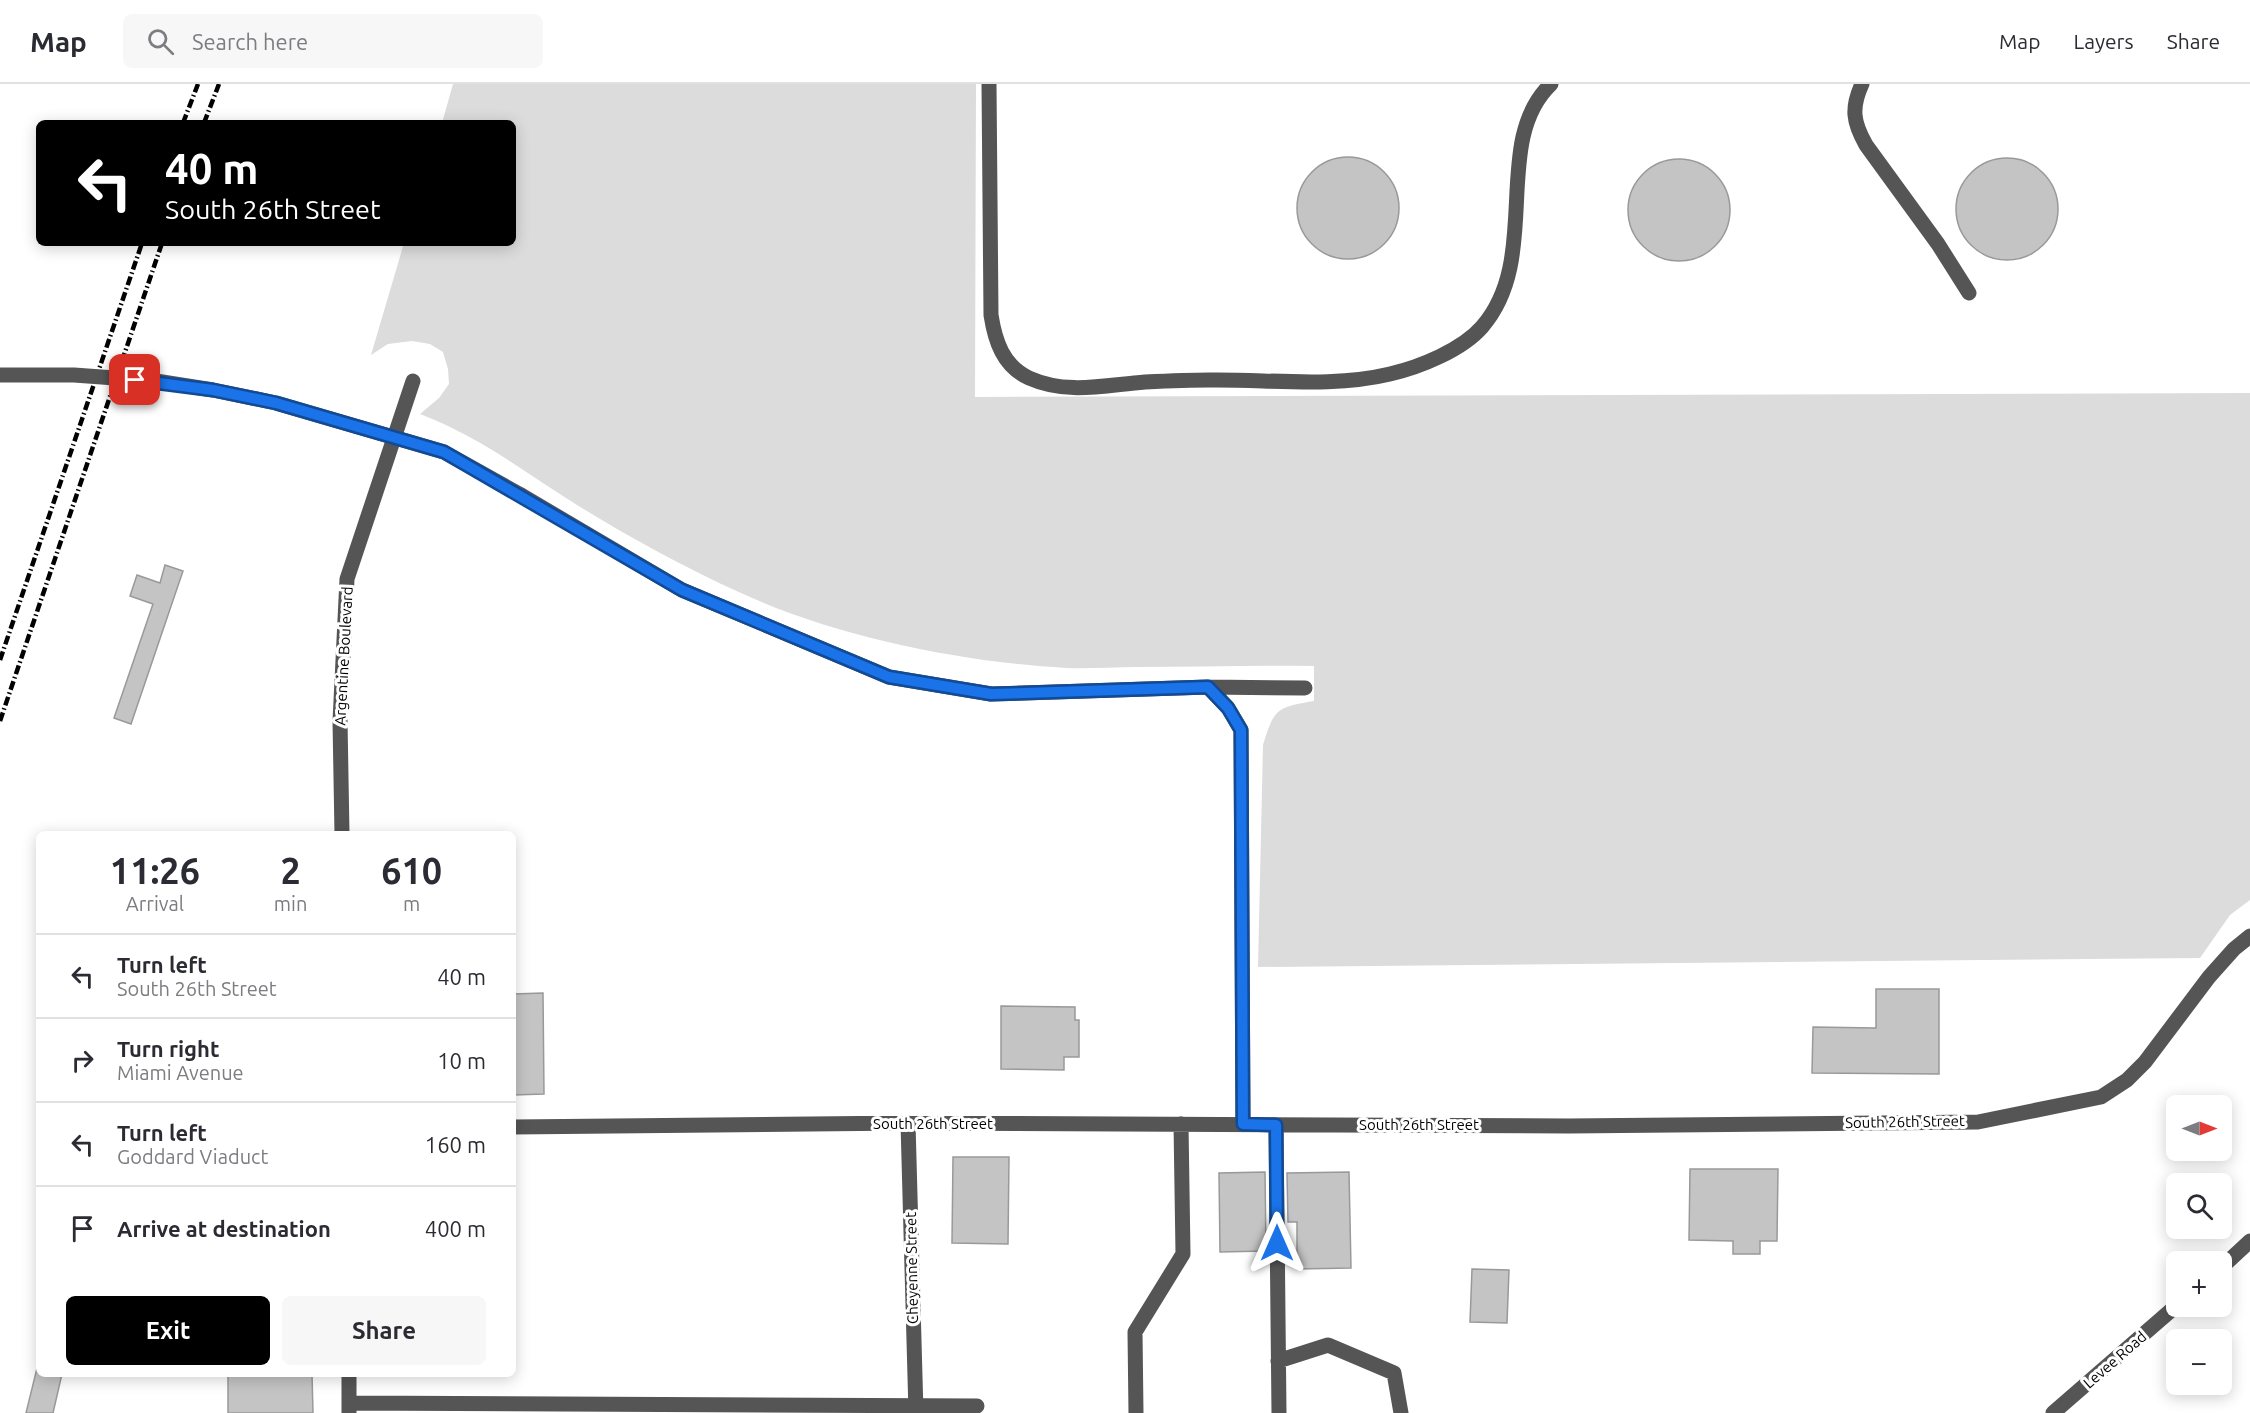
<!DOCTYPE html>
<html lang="en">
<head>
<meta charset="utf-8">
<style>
  :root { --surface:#fff; --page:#f7f7f7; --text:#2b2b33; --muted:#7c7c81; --line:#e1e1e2; --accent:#000 }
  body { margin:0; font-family:Ubuntu,sans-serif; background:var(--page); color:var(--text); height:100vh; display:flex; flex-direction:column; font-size:22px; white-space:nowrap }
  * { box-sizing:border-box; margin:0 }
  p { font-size:20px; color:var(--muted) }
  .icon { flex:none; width:33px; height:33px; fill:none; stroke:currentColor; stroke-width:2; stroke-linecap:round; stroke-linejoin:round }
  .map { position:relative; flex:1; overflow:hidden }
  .drawer { position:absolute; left:36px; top:747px; width:480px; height:546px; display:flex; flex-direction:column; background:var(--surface); border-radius:9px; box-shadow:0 3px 15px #0003 }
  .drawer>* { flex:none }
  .hud { position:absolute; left:36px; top:36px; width:480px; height:126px; border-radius:9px; box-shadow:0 3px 15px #0003; background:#000; color:#fff; overflow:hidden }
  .needle { width:39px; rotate:90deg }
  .buttons { position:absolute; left:2166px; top:1011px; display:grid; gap:12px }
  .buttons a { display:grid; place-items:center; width:66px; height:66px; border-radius:9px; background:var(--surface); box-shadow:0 3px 15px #0003; font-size:30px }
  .pin { position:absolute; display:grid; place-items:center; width:51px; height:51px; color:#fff; margin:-26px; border-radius:12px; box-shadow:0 3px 9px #0006 }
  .me { position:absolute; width:66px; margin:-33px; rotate:0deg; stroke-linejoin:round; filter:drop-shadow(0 0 4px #0008) }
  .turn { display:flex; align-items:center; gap:21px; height:126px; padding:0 30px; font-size:27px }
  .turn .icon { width:78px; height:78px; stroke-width:2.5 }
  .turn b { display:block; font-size:42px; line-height:51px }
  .eta { display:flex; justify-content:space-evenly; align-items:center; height:102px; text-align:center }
  .eta b { font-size:36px; font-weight:700; line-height:42px }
  .cta { display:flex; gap:12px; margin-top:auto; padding:12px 30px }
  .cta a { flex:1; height:69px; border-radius:9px; background:var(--accent); color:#fff; font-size:24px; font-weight:700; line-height:69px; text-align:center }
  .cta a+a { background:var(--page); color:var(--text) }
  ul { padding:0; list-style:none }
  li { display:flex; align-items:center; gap:18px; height:84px; padding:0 30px; border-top:2px solid var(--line) }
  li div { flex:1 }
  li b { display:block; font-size:22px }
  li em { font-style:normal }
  header { display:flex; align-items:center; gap:36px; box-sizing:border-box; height:84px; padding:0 30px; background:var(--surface); border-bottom:2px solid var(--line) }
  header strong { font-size:28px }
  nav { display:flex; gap:33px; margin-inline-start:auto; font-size:21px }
  .search { width:420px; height:54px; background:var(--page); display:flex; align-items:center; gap:15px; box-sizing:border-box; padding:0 21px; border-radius:9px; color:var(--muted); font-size:22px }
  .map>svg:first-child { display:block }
  .green { fill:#dcdcdc }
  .building { fill:#c4c4c4; stroke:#999; stroke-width:1.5 }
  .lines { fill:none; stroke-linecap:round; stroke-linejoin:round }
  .minor { stroke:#555; stroke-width:15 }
  .rail { stroke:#000; stroke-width:4.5; stroke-dasharray:9 3 1.5 3; stroke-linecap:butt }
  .minor-bridge { stroke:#555; stroke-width:15 }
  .route-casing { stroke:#114b97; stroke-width:15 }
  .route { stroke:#1a73e8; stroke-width:10 }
  .labels { text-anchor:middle; stroke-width:6; stroke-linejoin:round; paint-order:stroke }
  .street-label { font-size:15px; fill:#000; stroke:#fff }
</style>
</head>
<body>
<header>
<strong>Map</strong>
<div class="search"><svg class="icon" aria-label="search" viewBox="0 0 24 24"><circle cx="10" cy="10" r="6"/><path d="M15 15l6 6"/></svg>Search here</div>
<nav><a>Map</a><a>Layers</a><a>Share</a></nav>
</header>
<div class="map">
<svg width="2250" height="1329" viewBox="0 0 2250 1329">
  <rect width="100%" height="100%" fill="#fff"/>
  <path class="green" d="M453 0H976L975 313 2250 309V816L2230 831 2200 874 1258 883 1263 661C1274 624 1278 623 1314 617V582C1255 581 1196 583 1137 583 1113 583 1089 585 1066 584 961 578 836 553 741 509 685 484 629 453 577 421 523 387 480 353 420 330L439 314 449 300 448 285 443 268 430 260 412 257 388 260 371 271 404 159H513V39H442Z"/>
  <path class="building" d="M1297 124a51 51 0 1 1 102 0a51 51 0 1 1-102 0Z
    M1956 125a51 51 0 1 1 102 0a51 51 0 1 1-102 0Z
    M1628 126a51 51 0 1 1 102 0a51 51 0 1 1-102 0Z
    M165 481 183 487 131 640 114 634 153 520 130 512 137 491 160 499Z
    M1876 905H1939V990L1812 989 1813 943 1876 944Z
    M543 909 544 1010 513 1011V910Z
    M1001 922 1075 923V936H1079V973H1064V986L1001 985Z
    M953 1073H1009L1008 1160 952 1159Z
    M1690 1085H1778L1777 1157H1760V1170H1733V1157L1689 1156Z
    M1265 1088 1266 1167 1220 1168 1219 1089Z
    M1349 1088 1351 1184 1297 1185V1138H1288L1287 1089Z
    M1472 1185 1509 1186 1507 1239 1470 1238Z
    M39 1276V1290H62L53 1329H26Z
    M228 1290H312L313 1329H228Z"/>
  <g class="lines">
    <path class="minor" d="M989 0 991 231C995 257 1003 282 1029 294 1067 311 1105 301 1145 298 1166 297 1188 296 1209 296 1268 295 1332 304 1390 290 1420 283 1462 266 1482 243 1543 173 1490 58 1551 0
      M1862 0C1851 24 1853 38 1866 61L1938 160 1969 209
      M521 411 682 506 889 593 991 610 1208 603 1305 604
      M1208 603 1228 624 1241 646 1243 1040
      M342 750 340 637 347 495 413 297
      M908 1039 916 1329
      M1276 1041 1279 1329
      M513 1043 908 1039 1569 1042 1978 1038 2101 1013 2127 996 2145 978 2209 893 2234 865 2250 852
      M2222 1183 2250 1157
      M1278 1277 1328 1261 1394 1289 1401 1329
      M349 1290V1329
      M349 1319 977 1322
      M1136 1329 1135 1248 1183 1170 1181 1040
      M2053 1329 2176 1222"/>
    <path class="rail" d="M183 39 198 0
      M204 39 219 0
      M0 576 142 159
      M0 637 162 159"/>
    <path class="minor-bridge" d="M0 291H74L156 297 213 306 276 319 444 368 521 411"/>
  </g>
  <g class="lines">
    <g class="route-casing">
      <path id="route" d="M135 296 213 306 276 319 444 368 682 506 889 593 991 610 1208 603 1228 624 1241 646 1243 1040 1276 1041 1277 1159"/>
    </g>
    <use href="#route" class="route"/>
  </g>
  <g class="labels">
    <g class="street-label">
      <text transform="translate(344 572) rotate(-87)" y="5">Argentine Boulevard</text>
      <text transform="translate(1905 1038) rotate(-1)" y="5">South 26th Street</text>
      <text x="933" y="1045">South 26th Street</text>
      <text x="1419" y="1046">South 26th Street</text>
      <text transform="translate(912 1184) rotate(-91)" y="5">Cheyenne Street</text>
      <text transform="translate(2115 1276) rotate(-41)" y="5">Levee Road</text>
    </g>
  </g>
</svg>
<div class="buttons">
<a><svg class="needle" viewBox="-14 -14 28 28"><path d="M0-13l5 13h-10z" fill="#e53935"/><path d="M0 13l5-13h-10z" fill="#7c7c81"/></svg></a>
<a><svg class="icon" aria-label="search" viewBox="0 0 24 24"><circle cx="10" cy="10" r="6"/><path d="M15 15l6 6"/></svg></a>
<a>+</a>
<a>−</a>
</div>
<div class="pin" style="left:135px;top:296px;background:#d93025"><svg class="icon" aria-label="arrive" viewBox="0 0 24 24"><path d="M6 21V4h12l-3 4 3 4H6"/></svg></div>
<svg class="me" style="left:1277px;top:1159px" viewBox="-20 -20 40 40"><path d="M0-17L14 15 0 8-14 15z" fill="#1a73e8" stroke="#fff" stroke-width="4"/></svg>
<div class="hud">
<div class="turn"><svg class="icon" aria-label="left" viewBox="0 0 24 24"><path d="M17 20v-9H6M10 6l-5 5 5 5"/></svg><div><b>40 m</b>South 26th Street</div></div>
</div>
<section class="drawer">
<div class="eta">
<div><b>11:26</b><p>Arrival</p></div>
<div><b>2</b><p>min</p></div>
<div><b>610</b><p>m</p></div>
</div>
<ul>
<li><svg class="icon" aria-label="left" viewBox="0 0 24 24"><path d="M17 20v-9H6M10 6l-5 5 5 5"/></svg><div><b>Turn left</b><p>South 26th Street</p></div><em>40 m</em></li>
<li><svg class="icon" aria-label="right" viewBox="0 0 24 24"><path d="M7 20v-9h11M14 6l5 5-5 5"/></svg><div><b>Turn right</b><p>Miami Avenue</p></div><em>10 m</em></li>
<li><svg class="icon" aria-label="left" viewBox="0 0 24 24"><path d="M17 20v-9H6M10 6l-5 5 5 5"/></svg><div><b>Turn left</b><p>Goddard Viaduct</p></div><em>160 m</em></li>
<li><svg class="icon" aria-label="arrive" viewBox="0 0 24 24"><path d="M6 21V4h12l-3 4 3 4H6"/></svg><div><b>Arrive at destination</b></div><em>400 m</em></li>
</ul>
<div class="cta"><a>Exit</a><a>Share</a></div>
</section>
</div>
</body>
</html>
